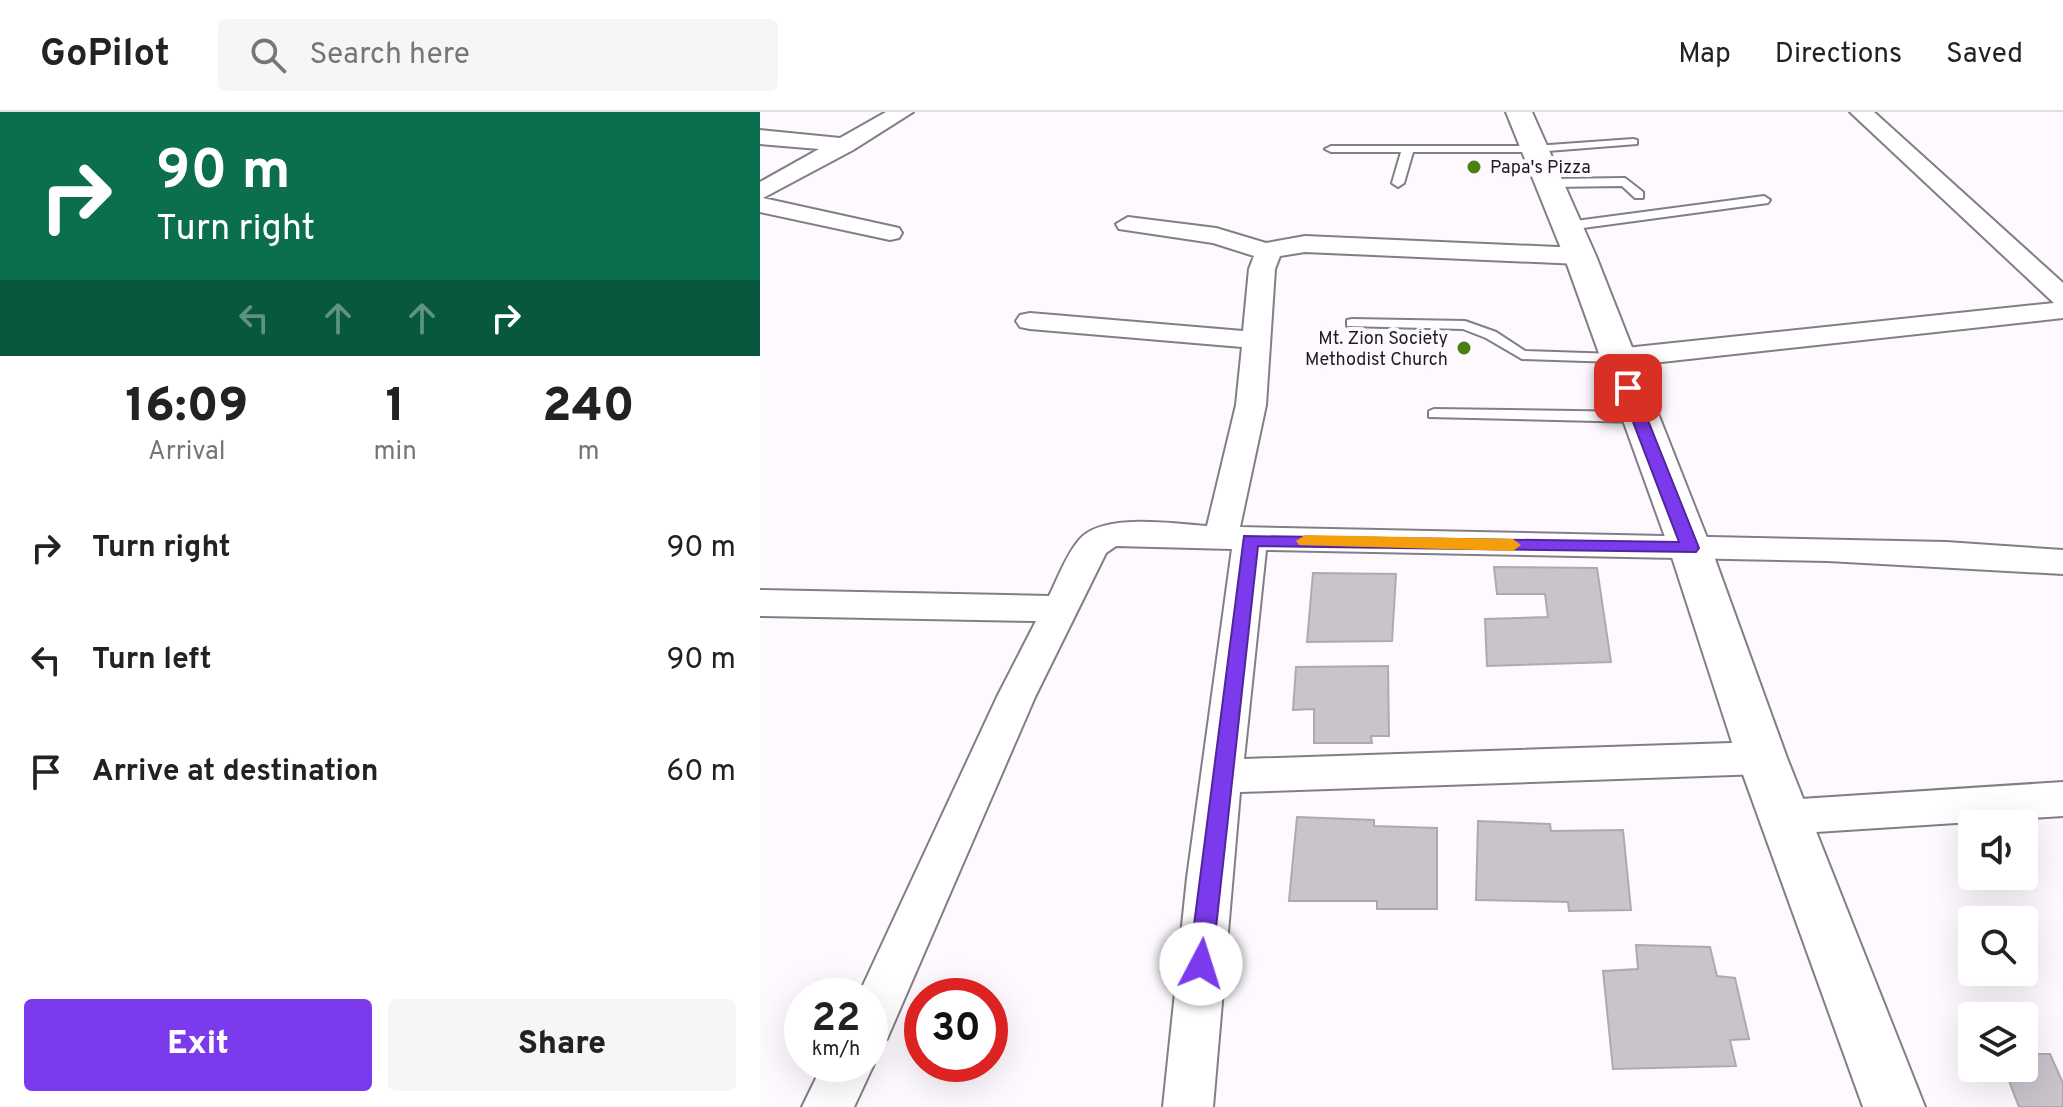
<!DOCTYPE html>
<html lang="en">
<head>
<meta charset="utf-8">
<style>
  :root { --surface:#fff; --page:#f6f6f6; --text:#222; --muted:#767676; --line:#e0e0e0; --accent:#7c3aed }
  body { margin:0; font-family:Overpass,sans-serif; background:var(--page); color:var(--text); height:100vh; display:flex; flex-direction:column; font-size:30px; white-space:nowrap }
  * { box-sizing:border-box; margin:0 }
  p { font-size:26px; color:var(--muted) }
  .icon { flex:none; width:44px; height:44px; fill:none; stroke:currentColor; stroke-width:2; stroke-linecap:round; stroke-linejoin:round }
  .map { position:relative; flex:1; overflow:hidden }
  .side { display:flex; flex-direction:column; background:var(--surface); width:760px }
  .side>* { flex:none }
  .banner { background:#0b6e4f; color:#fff; overflow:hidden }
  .buttons { position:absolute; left:1198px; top:698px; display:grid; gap:16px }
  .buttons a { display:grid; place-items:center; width:80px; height:80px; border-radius:8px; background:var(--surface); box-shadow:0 8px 32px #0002; font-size:40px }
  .speed { position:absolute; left:24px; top:866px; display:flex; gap:16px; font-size:40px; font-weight:700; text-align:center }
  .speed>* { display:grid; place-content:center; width:104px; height:104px; border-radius:50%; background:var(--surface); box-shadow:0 8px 32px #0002; line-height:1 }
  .speed small { font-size:20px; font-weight:400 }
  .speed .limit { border:12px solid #d22; background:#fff; color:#111 }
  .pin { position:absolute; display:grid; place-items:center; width:68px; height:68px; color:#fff; margin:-34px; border-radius:16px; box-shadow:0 4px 12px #0006 }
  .me { position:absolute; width:88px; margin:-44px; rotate:5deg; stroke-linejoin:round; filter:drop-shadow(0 0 6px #0008) }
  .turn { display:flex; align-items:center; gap:28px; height:168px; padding:0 24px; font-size:36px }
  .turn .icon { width:104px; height:104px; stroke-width:2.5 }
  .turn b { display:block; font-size:56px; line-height:68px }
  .lanes { display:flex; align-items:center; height:76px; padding:0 24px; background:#0003; justify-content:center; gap:40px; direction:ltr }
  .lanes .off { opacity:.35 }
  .eta { display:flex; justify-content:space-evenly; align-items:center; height:136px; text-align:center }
  .eta b { font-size:48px; font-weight:800; line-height:56px }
  .button { display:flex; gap:16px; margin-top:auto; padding:16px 24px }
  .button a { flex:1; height:92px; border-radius:8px; background:var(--accent); color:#fff; font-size:32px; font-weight:800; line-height:92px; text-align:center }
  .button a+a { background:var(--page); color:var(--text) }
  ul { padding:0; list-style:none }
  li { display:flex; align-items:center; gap:24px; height:112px; padding:0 24px }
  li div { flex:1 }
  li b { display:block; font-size:30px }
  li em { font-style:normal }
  header { display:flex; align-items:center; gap:48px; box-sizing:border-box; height:112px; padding:0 40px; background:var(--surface); border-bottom:2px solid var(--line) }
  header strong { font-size:38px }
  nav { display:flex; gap:44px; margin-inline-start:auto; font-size:28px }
  .search { width:560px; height:72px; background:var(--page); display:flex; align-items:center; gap:20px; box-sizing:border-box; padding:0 28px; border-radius:8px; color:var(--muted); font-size:30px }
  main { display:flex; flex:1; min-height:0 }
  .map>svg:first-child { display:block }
  .building { fill:#c9c4cc; stroke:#aea9b1; stroke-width:2 }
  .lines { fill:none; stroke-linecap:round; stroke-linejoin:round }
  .service-casing { stroke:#837e86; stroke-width:4 }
  .minor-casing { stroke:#837e86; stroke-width:4 }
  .secondary-casing { stroke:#837e86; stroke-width:4 }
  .service { fill:#fff; fill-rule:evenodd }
  .minor { fill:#fff; fill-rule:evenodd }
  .secondary { fill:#fff; fill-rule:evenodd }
  .route { fill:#7c3aed; stroke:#51269a; stroke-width:2 }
  .slow { fill:#f59e0b }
  .poi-dot { fill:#4c7f11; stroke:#fdf9ff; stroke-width:3 }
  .labels { text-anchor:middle; stroke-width:8; stroke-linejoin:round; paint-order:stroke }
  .far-poi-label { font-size:18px; fill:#1e1c1f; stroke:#fdf9ff; text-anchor:start }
</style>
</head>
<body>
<header>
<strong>GoPilot</strong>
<div class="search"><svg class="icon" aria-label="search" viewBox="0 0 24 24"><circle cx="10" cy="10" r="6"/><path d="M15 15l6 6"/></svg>Search here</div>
<nav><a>Map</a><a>Directions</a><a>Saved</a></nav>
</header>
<main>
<section class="side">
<div class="banner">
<div class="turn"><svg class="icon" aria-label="right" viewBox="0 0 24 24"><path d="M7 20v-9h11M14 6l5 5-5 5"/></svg><div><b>90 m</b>Turn right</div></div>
<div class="lanes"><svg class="icon off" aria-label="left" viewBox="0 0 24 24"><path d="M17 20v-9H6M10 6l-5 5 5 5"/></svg><svg class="icon off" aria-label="ahead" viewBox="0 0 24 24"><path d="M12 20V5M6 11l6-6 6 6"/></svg><svg class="icon off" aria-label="ahead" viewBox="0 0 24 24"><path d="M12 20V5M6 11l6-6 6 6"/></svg><svg class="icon" aria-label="right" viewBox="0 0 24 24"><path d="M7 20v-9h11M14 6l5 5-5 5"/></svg></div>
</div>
<div class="eta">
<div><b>16:09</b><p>Arrival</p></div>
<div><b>1</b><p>min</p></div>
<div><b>240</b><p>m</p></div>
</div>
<ul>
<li><svg class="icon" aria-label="right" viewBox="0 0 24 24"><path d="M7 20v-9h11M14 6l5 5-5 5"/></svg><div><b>Turn right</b></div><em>90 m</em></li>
<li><svg class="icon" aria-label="left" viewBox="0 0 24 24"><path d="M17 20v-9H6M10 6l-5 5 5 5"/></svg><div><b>Turn left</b></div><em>90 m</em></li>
<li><svg class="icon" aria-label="arrive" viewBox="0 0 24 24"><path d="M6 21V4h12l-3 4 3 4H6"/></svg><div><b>Arrive at destination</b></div><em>60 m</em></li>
</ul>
<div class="button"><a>Exit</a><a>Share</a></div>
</section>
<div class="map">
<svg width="1303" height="995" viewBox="0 0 1303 995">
  <rect width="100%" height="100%" fill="#fdf9ff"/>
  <path class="building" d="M734 455 837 456 851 550 727 554 725 507 788 505 785 482H737Z
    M553 461 636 462 632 529 547 530Z
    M628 554 629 624H611L612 631H554V597L533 598 536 555Z
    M537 705 614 708V714L677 716V797H617V789H529Z
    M718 709 790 712 791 719 863 718 871 798 809 799 808 790 716 788Z
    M876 833 950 835 957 864 975 866 989 927 970 928 976 954 853 957 843 859 878 857Z
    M1264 942H1290L1303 971V995H1259L1244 956H1264Z"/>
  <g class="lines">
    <g class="service-casing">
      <path id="service" d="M873 27 877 28V32L775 40H653L644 71 638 75 632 71 641 40H571L565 37 571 34H775Z
        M865 66 883 80V86H875L862 74 790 75 784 71 790 67Z
        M1004 84 1010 88 1008 91 808 118 802 114 808 110Z
        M592 207 705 209 736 220 765 239 856 242 863 246 856 250 762 247 726 226 703 217 587 214V208Z
        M674 297 879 300 887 305 879 310 669 305V299Z"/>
    </g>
    <g class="minor-casing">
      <path id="minor" d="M126 0H153L93 38 3 86 139 116 142 121 139 126 130 128 0 100V70L59 37 0 32V18L80 26Z
        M1090 0H1114L1303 171V206L856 255 846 252 842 246 846 240 856 237 1294 191Z
        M368 105 456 116 506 131 545 124 820 136 833 144 820 152 545 140 520 144 515 157 506 293 480 415 1186 430 1303 438V462L1068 449 506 438 484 647 1002 630 1016 635 1022 646 1016 657 1002 662 480 680 453 995H403L427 766 472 437 356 434 346 441 275 585 127 927 110 934V884H98L237 585 276 509 0 504V478L289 484C298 466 306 443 319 428 342 400 414 412 447 414L476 293 482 235 270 217 260 215 256 209 260 203 270 201 483 219 489 157 494 144 453 131 359 117 356 112Z
        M1303 670V704L1025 722 1010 717 1004 705 1010 693 1025 688Z
        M110 943 114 952 94 995H42L63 952H110Z"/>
    </g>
    <g class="secondary-casing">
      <path id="secondary" d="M746 0H772L836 144 951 436 1027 646 1165 995H1103L977 646 909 436 804 144Z"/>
    </g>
    <use href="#service" class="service"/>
    <use href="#minor" class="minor"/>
    <use href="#secondary" class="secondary"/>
  </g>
  <path class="route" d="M868 271 875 276 939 436 936 440 498 434 452 852 449 860 441 863 432 860 429 852 484 424 919 430 860 276Z"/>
  <path class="slow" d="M545 423 753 427 761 433 753 439 539 433 536 429Z"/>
  <g class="poi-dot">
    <circle cx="714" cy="55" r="8"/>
    <circle cx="704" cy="236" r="8"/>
  </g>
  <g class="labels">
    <g class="far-poi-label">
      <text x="730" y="61">Papa's Pizza</text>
      <text x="688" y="232" text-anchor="end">Mt. Zion Society<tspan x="688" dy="21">Methodist Church</tspan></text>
    </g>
  </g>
</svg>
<div class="buttons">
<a><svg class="icon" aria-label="sound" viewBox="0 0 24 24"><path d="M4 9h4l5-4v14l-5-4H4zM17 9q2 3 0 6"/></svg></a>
<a><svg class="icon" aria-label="search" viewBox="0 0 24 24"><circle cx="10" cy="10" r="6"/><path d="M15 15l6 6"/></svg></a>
<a><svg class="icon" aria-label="layers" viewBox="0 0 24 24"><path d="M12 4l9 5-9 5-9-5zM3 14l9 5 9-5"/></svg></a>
</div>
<div class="speed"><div>22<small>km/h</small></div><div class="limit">30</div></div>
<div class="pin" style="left:868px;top:276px;background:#d93025"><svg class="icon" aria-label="arrive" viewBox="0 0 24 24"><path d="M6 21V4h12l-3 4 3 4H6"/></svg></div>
<svg class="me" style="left:441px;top:852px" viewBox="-20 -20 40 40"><circle r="19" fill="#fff"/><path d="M0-13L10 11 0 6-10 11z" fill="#7c3aed"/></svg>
</div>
</main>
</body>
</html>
